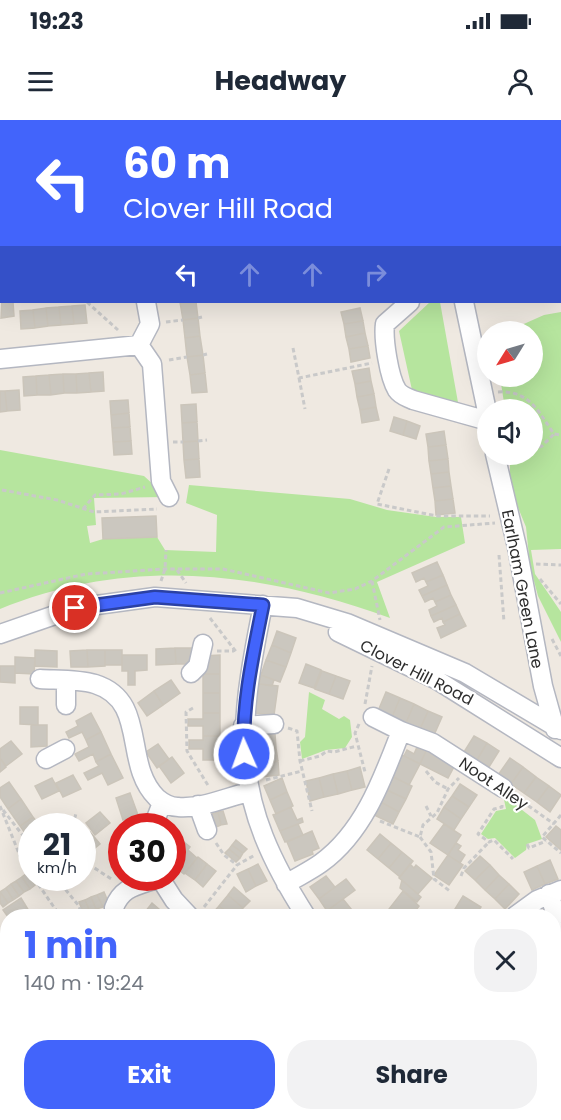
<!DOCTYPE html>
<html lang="en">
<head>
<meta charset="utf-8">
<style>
  :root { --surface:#fff; --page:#f2f2f3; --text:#1f2937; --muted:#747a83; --accent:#4264fb }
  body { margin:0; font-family:Poppins,sans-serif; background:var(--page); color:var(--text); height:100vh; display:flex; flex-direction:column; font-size:22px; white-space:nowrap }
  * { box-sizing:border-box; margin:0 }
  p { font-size:20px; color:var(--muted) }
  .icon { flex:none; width:33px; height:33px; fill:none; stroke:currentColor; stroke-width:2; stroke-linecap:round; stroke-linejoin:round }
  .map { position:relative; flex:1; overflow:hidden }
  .side { position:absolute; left:0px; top:789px; width:561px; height:212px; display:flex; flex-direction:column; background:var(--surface); border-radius:24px 24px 0 0; box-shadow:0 6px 24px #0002 }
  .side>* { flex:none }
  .banner { position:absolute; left:0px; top:0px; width:561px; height:183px; box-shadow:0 6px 24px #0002; background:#4264fb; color:#fff; overflow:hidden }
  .needle { width:39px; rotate:233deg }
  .tools { position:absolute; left:477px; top:201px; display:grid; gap:12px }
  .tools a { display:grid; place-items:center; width:66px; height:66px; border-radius:50%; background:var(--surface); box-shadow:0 6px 24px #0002; font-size:30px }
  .speed { position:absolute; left:18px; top:693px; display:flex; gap:12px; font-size:30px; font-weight:700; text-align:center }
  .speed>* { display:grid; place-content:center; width:78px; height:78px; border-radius:50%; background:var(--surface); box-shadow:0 6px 24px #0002; line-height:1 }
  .speed small { font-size:15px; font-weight:400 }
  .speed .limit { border:9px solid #d22; background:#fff; color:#111 }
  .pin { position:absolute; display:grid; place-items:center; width:51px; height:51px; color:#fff; margin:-26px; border:3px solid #fff; border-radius:50%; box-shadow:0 2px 6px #0007 }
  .me { position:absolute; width:66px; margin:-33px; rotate:358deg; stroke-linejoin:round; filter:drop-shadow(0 0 4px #0008) }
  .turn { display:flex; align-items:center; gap:21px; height:126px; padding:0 24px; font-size:27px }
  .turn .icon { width:78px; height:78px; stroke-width:2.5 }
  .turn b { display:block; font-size:42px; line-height:51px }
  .lanes { display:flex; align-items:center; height:57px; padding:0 24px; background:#0003; justify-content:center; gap:30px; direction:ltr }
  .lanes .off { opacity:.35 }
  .round { display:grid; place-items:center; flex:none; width:63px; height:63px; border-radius:24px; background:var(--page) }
  .headline { display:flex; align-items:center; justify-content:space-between; height:102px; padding:0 24px }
  h1 { font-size:36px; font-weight:700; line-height:45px; color:var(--accent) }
  .cta { display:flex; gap:12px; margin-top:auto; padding:12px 24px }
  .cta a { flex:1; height:69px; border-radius:24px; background:var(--accent); color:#fff; font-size:24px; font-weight:700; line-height:69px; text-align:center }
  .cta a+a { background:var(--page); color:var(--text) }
  .status { display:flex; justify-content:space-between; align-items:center; height:42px; padding:0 30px; background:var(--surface); direction:ltr }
  .status svg { height:16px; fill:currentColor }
  header { display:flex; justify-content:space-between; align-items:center; height:78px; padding:0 24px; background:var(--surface); font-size:27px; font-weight:700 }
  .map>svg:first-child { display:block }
  .green { fill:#b6e59e }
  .building { fill:#cbc7bf; stroke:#cbc5ba; stroke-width:1.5 }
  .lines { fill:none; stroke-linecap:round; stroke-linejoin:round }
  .minor-casing { stroke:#b4b7c1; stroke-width:21 }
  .path { stroke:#c9c9c9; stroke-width:3; stroke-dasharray:4.5 3; stroke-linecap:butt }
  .minor { stroke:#fff; stroke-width:18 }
  .route-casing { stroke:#2b41a3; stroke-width:15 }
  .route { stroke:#4264fb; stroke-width:10 }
  .labels { text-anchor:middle; stroke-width:4.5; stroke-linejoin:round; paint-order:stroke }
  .street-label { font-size:16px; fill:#2e2e2e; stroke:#fff }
</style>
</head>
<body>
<div class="status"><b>19:23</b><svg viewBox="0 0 49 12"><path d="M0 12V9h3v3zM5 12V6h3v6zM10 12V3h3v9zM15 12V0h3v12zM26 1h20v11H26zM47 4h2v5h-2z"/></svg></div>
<header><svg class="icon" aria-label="menu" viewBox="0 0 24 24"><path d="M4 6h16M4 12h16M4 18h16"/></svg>Headway<svg class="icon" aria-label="person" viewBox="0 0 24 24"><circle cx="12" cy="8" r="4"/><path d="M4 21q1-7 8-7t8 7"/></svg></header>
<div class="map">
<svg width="561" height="1000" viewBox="0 0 561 1000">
  <rect width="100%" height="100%" fill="#efe9e1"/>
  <path class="green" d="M430 182H440L459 288 412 270 399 211Z
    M561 192V429L531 430 535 454 561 492V522L538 476 530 446 526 407 510 368V335L532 334V290L505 289 500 257 532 256V212L508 211 544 195Z
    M0 330 144 356 167 377 94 378 96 405 87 406 90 423 103 419 157 417 165 430 216 432 217 395 186 383 189 365 350 379 387 390 436 397H461L465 423 377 462 390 498C262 451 128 436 0 489Z
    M309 572 325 580 322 589 339 599 344 596 350 600 352 617 345 628 326 630 302 639 300 622 305 617Z
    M503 675 535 700 542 719 527 724 526 730 515 738 495 718 488 719 481 714 496 691 506 689Z"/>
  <path class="building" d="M2 178V182H13L14 196 1 198Z
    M180 182H196L198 198 183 200Z
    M85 185 87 203 74 204 72 186Z
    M72 186 74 204 61 205 59 187Z
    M59 187 61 205 48 206 46 188Z
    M46 188 48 206 35 208 33 190Z
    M360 188 363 201 344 204 341 192Z
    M33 190 35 208 21 209 20 191Z
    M198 198 200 216 185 218 183 200Z
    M363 201 365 213 346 217 344 204Z
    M365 213 368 226 349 229 346 217Z
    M200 216 203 235 187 237 185 218Z
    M368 226 370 238 351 242 349 229Z
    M203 235 205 253 190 255 187 237Z
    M369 248 371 261 355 264 352 251Z
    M103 252 104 271 91 272 89 253Z
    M89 253 91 272 77 273 76 254Z
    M205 253 207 272 192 273 190 255Z
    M63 254H76L77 273H64Z
    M63 254 64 273 51 275 49 255Z
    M49 255 51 275H37L36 256Z
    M36 256 37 275 24 276 23 257Z
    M371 261 374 274 357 277 355 264Z
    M19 270 20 290 7 291 5 271Z
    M0 271H5L7 291 0 292Z
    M374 274 376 287 360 290 357 277Z
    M128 280 129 293 111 295 110 281Z
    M196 284 197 302 182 303 181 285Z
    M376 287 379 300 362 303 360 290Z
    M129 293 130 307 112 308 111 295Z
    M394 297 407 301 403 315 390 311Z
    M407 301 420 306 416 319 403 315Z
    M197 302 198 321 183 322 182 303Z
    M130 307 131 321 113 322 112 308Z
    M444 311 446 325 428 327 426 314Z
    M131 321 132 334 114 335 113 322Z
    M198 321 199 339 184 340 183 322Z
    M446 325 448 339 429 341 428 327Z
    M199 339 200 357 186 358 184 340Z
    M448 339 449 352 431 354 429 341Z
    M449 352 451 366 433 368 431 354Z
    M451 366 453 379 435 381 433 368Z
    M453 379 455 393 436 395 435 381Z
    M156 396 157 417 103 419 102 398Z
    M437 442 443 455 426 462 424 458 416 462 412 453Z
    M443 455 447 465 422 476 419 470 428 466 426 462Z
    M447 465 451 475 435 482 433 478 425 482 422 476Z
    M451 475 456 485 431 496 429 490 437 486 435 482Z
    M456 485 460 494 443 502 442 498 434 502 431 496Z
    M460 494 466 506 441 518 437 508 445 505 443 502Z
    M277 511 296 518 291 533 272 525Z
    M272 525 291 533 286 547 266 540Z
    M175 528 176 544 156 545V529Z
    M175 528H195L196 544H176Z
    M35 530 57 531V547L35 546Z
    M87 530 88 547H71L70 531Z
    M87 530H105V546L88 547Z
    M105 530H122V545H105Z
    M122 535H147V550L135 551V565H128V551H122Z
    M220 535V554H203L202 536Z
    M15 537 35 538 34 554 15 553Z
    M266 540 286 547 280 562 261 555Z
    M306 544 321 550 314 568 299 563Z
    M0 546H15V563L0 562Z
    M321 550 322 551 315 569 314 568Z
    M322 551 336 556 329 574 315 569Z
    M203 554H220V573H203Z
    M261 555 274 560 272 566 259 564Z
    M336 556 350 561 343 579 329 574Z
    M171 560 180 573 163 585 154 571Z
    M259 564 278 566 274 595 255 593Z
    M154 571 163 585 147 596 138 583Z
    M386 572 400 578 392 597 378 591Z
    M203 573H220V593H203Z
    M400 578 414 584 406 603 392 597Z
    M414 584 428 591 420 609 406 603Z
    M20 587H38V605L20 604Z
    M428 591 442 597 434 615 420 609Z
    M91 593 101 612 86 620 82 612 69 618 66 612 78 606 76 601Z
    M203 593H220V616H203V606H188V599H203Z
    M31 605H47V626L31 627Z
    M101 612 111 634 96 642 93 634 79 641 75 634 89 627 86 620Z
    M275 614 276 628 257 630 255 616Z
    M203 616H220V640H203V629H189V620H203Z
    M474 616 487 623 477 640 464 632Z
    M11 621 22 634 6 646 0 638V629Z
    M487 623 499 631 489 647 477 640Z
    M158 624 169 639 157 648 146 632Z
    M417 627 426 631 420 644 404 636 407 630 414 634Z
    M276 628 278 641 258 644 257 630Z
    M427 629 456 643 448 658 420 644Z
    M111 634 123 658 108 665 102 653 88 660 84 653 99 646 96 642Z
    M402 635 420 644 409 665 392 656Z
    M172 637 184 653 171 663 159 646Z
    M0 638 6 647 0 652Z
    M510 638 523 647 511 664 498 655Z
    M278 641 279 655 260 657 258 644Z
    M360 647 365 667 352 670 347 651Z
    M523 647 536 657 524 673 511 664Z
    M347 651 352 670 338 674 333 654Z
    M333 654 338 674 324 677 319 658Z
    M73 655 81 669 63 677 56 663Z
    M393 657 412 666 406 679 387 670Z
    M536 657 549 666 537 682 524 673Z
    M52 658 59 671 42 679 35 666Z
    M282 658 287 672 270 680 264 666Z
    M319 658 324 677 310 681 306 661Z
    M9 662 21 679 8 689 0 677V668Z
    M460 664 477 675 469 687 452 676Z
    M549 666 561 675 550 692 537 682Z
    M387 670 406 679 399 692 381 682Z
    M287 672 293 686 276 694 270 680Z
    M130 673 138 695 123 700 116 678Z
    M452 676 469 687 461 699 444 687Z
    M21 679 33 697 20 706 8 689Z
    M381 682 399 692 393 704 374 695Z
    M291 687 297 700 302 698 303 702 280 711 273 695Z
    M444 687 461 699 454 710 437 699Z
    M223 691 227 704 221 705 218 692Z
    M100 692 110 703 95 715 86 703Z
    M218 692 221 705 216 707 212 694Z
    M33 697 40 706H32V723L20 706Z
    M298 704 303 715 285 722 280 711Z
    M444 704 461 715 448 735 430 723Z
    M556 706 561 710V730L546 717Z
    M312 711 319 728 312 731 313 734 295 741 287 722Z
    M90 712 100 724 84 737 82 719Z
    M380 714 391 723 378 739 367 730Z
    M179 718 190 727 178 743 172 739V726Z
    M236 720 247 729 243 733 232 725Z
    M391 723 402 732 389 748 378 739Z
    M456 723 461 726 458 730 465 735 460 743 448 735Z
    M232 725 243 733 240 738 229 729Z
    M229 729 240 738 236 742 225 733Z
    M188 730 197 738 184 754 175 747Z
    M402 732 413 741 400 757 389 748Z
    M448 735 463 745 449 765 434 755Z
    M480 736 490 745 475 760 465 751Z
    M198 737 207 744 195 760 185 753Z
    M550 740 558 759 545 764 537 746Z
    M207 744 216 751 203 767 195 760Z
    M258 744 267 761 256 766 248 749Z
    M410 744 414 748 416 745 432 758 418 774 399 758Z
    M490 745 499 755 485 770 475 760Z
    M537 746 545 764 532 770 524 752Z
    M248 749 256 766 246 772 237 754Z
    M27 753 35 765 30 769 22 757Z
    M499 755 509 764 495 779 485 770Z
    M326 756 335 767 319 779 310 767Z
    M22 757 30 769 24 772 16 761Z
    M346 759 355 770 327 791 319 779Z
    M402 760 421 777 417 782 400 768Z
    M16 761 24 772 19 776 11 764Z
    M11 764 19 776 13 780 6 768Z
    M509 764 519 774 505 789 495 779Z
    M234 767 250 781 243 788 228 775Z
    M6 768 13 780 8 783 0 772Z
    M403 771 419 786 413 794 410 791 406 796H398L389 789Z
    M0 772 8 783 3 787 0 783Z
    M104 772 109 784 103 787 97 775Z
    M97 775 103 787 96 789 91 777Z
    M228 775 243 788 237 796H232L219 786Z
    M463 776 481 787 475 796H468L455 789Z
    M91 777 96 789 90 792 85 780Z
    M21 778 29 791 21 796 8 797 3 790Z
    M343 779 352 790 344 796H331L327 791Z
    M85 780 90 792 84 795 79 782Z
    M152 783 167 796H151L145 792Z
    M219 786 232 796H210Z
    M455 789 468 796H451Z
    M352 790 356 796H344Z
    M29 791 34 796H21Z
    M1 814 8 824V834L0 839Z
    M554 838H561V853L554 852Z
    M554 852 561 853V867H554Z
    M554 867H561V881H554Z
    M0 869 8 880 0 887Z
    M554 900 561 907V915L554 909Z
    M0 913 8 924V933L0 938Z
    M554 934 561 941V947L554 955Z
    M35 993H48L39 999Z
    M60 993H81L71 1000H65Z
    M81 993H85L90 1000H71Z
    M144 993H177L167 1000H149Z
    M177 993 184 1000H167Z
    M306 993H323L330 999 301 1000Z
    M404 993H426L420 1000H405Z
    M453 993H479L483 997 480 1000H459Z"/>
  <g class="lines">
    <g class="minor-casing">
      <path id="minor" d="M111 0V2
        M341 0V2
        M428 0V2
        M536 0V1
        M560 99 561 98
        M146 182 150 204 139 225 152 244 161 361 169 377
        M410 182 385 204C383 219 389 257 397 270 401 276 407 277 413 280L488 301
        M464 182 488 296
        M0 239 139 225
        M495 334 517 427 543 566 555 609
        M263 485C236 617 231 679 306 796
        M338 512 437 560 561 638
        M0 514 75 488 155 477 297 488 347 503 465 553 561 610
        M191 553 198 546 203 524
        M40 559C57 560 78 559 95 564 149 581 122 644 157 678 163 683 170 687 178 687 201 689 227 677 249 672
        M66 585V561
        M243 606 274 604
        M401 611 433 623 503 668
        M46 639 65 629
        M198 685 207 710
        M153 706 162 683
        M160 758 174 780 189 796
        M286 764C297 757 310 751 321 743 364 712 383 658 401 611L373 597
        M549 774 556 795
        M114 788C122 766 138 766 159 758
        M515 796 537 780 561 770
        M554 808 561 813
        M554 838 561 827
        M0 954 8 950
        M554 983 561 975
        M120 993 126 1000
        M379 993 388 1000
        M547 993 553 1000
        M358 999 364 993
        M439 1000 441 993"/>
    </g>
    <path class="path" d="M87 182 118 210
      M198 198 202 197
      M166 202 183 200
      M293 228 299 258 372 243
      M203 235 207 234
      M169 240 187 237
      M299 258 305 289
      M498 272C529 270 538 291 554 314L561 315
      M198 321 207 320
      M173 322H183
      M532 330 542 326 554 314
      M389 349 377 384 437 396H490
      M2 370 57 380 94 392 157 389
      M83 389 95 375 121 374 145 367
      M499 435 504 502
      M536 444 561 445
      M177 450 186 463
      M540 459 561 484
      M161 461 165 449 166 430
      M372 461 380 500
      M0 473 86 454 165 449H223L329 473 355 469 372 461 444 407 495 403
      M210 498 237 533
      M552 519 561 536
      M217 531H234
      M365 584 372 546
      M193 588 186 592 187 631 209 667
      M359 604 355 613 365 652
      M288 608 297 611 300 641 312 691
      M300 641 320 636 327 631 334 632 357 626
      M426 651 435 662 448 669
      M266 660 302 651
      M516 677 554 704
      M502 685V687L494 689 478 714 489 722 494 720 513 739
      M0 686 20 736 32 754
      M426 686 431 696
      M3 690 32 727
      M561 695 542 717 561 733
      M380 701 420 717 423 705 437 693 448 669 459 658
      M73 706 76 693
      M420 717 431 732 434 759 451 772
      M216 723 224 735 237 745
      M527 724 529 728 546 721
      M82 740 113 760
      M461 756 464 748 489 722
      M34 758 60 796
      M56 758 79 786 82 796
      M204 787 237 745 255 735
      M436 796V793
      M195 993 202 1000
      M234 993 243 1000
      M43 1000H47"/>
    <use href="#minor" class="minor"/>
  </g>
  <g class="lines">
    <g class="route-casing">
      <path id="route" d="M75 488 155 477 263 485C253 535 242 583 244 634"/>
    </g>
    <use href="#route" class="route"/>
  </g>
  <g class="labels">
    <g class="street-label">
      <text transform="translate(523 469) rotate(79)" y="6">Earlham Green Lane</text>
      <text transform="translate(417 552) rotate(27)" y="6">Clover Hill Road</text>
      <text transform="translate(494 663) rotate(34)" y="6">Noot Alley</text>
    </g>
  </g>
</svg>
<div class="tools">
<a><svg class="needle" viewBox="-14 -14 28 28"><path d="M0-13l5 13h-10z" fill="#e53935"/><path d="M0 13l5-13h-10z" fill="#747a83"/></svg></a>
<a><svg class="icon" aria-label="sound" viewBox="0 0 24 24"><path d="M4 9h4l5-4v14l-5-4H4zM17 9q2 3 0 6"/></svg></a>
</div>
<div class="speed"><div>21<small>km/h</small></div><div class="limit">30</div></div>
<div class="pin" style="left:75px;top:488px;background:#d93025"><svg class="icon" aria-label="arrive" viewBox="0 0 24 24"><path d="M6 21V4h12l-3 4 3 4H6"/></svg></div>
<svg class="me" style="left:244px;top:634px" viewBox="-20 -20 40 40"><circle r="17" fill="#4264fb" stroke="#fff" stroke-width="3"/><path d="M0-11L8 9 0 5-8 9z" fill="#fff"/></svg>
<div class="banner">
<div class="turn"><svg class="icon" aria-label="left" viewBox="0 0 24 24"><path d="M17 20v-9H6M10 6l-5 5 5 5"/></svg><div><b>60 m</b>Clover Hill Road</div></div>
<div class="lanes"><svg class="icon" aria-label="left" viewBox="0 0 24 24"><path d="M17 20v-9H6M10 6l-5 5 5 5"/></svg><svg class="icon off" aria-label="ahead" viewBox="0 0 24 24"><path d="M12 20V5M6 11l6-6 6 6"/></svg><svg class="icon off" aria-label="ahead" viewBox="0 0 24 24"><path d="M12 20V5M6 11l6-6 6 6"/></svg><svg class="icon off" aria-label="right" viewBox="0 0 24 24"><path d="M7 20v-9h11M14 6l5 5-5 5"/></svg></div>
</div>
<section class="side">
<div class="headline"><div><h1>1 min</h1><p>140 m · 19:24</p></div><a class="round"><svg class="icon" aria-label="close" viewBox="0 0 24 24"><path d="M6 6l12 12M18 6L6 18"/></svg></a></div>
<div class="cta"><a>Exit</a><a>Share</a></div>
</section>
</div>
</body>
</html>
